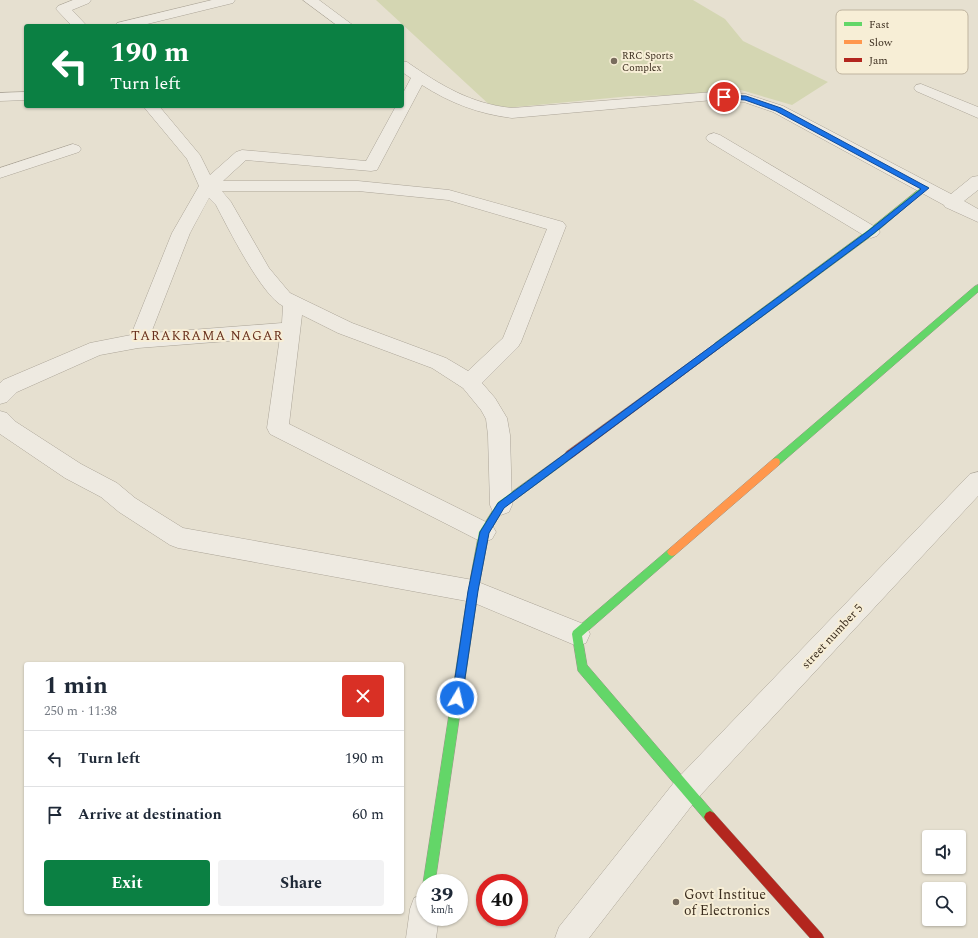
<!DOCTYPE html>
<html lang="en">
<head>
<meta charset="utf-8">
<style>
  :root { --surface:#fff; --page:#f2f2f3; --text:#1f2937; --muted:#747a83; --line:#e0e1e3; --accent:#0b8043 }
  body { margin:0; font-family:Spectral,serif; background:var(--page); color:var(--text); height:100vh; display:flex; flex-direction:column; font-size:15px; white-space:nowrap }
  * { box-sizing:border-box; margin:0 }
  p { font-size:13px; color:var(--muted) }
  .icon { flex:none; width:22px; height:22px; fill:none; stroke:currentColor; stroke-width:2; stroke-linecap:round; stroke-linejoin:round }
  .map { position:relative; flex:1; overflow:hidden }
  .details { position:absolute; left:24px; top:662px; width:380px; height:252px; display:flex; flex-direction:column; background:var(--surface); border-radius:4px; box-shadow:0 1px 3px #0004 }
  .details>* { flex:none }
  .hud { position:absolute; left:24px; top:24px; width:380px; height:84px; border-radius:4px; box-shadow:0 1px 3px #0004; background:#0b8043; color:#fff; overflow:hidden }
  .controls { position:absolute; left:922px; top:830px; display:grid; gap:8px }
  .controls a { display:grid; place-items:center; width:44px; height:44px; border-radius:4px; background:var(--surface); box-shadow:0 1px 3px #0004; font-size:20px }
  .speed { position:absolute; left:416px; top:874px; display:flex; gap:8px; font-size:20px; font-weight:700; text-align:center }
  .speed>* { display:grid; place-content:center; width:52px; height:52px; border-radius:50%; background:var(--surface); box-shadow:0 1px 3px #0004; line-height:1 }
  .speed small { font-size:10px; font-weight:400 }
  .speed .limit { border:6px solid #d22; background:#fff; color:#111 }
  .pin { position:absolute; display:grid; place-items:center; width:34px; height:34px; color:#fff; margin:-17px; border:2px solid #fff; border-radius:50%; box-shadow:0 1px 4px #0007 }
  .me { position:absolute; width:44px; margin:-22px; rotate:9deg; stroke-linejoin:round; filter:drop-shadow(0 0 3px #0008) }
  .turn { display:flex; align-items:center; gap:14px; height:84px; padding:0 20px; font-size:18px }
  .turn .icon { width:52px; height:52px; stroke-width:2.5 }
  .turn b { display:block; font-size:28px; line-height:34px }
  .round { display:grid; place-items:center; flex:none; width:42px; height:42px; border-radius:4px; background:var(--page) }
  .headline { display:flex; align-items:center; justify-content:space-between; height:68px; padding:0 20px }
  h1 { font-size:24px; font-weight:700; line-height:30px }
  .primary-button { display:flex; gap:8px; margin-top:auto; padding:8px 20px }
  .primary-button a { flex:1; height:46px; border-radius:4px; background:var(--accent); color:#fff; font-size:16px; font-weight:700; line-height:46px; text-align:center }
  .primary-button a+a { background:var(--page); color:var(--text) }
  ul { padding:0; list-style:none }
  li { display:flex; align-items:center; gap:12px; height:56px; padding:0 20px; border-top:1px solid var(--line) }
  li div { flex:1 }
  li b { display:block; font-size:15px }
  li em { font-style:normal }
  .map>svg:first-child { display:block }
  .green { fill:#d4d6b2 }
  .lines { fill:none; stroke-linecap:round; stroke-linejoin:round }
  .street-casing { stroke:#aca598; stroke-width:1 }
  .fast-casing { stroke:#9b9588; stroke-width:1 }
  .slow-casing { stroke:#9b9588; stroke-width:1 }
  .jam-casing { stroke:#9b9588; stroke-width:1 }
  .street { fill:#eeeae1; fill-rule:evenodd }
  .fast { fill:#63d668; fill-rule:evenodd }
  .slow { fill:#ff974d; fill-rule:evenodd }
  .jam { fill:#b3261e; fill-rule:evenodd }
  .route { fill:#1a73e8; stroke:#114b97 }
  .poi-dot { fill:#786c5d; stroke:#f7eed6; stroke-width:1.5 }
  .labels { text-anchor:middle; stroke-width:4; stroke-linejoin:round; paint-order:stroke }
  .far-poi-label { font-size:10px; fill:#3c2e1f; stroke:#f7eed6; text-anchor:start }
  .street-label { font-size:12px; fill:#3c2e1f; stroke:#f7eed6 }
  .neighbourhood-label { font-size:13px; letter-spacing:1px; fill:#69301d; stroke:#f7eed6 }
  .near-poi-label { font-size:14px; fill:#3c2e1f; stroke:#f7eed6; text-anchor:start }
  .key { fill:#f7eed6; stroke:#bfb49f; stroke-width:1 }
  .key-label { font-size:11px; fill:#3c2e1f }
</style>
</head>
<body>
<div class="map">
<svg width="978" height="938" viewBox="0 0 978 938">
  <rect width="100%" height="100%" fill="#e6e0d0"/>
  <path class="green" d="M376 0H693L725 19 743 41 828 82 792 105 741 90 700 95 631 96 494 109Z"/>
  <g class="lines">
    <g class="street-casing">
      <path id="street" d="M73 0H91L89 3 72 10 87 26H72L56 9 58 6Z
        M212 0H235L233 3 139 26H115L117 23Z
        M303 0H319L354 26H338Z
        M402 61 407 62C440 85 471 104 512 108L713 92 746 94 783 106 951 194 972 177 978 176V190L964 201 978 209V222L945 207 944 205 773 112 744 102 713 100 512 118C479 114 450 103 422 85L377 170 371 171 246 160 223 181H358L449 190 563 222 566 226 521 342 518 347 482 383 495 398 507 418 510 435 512 505 509 512 501 515 493 512 490 505 488 435 486 419 481 410 463 388 432 368 338 333 302 315 289 424 492 525 496 532 492 539 484 542 476 539 270 434 267 428 280 337 138 348 100 355 17 392 7 402 0 404V383L3 380 90 343 131 335 172 233 199 186 187 159 143 106H159L200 155 210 175 236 152 242 150 366 161 396 106H402V95L411 78 402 72ZM222 191H358L448 200 547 229 503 338 468 371 446 358 352 323 290 293 269 268 231 202ZM209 198 216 205C228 228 262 296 283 306L282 323 151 333 190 233Z
        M921 84 978 107V118L916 91 914 88 916 85Z
        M26 92V100L0 101V93Z
        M714 133 720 135 877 228 880 232 877 236 871 238 865 236 708 141 706 138 708 135Z
        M73 144 79 146 81 149 79 152 0 178V168Z
        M0 411 7 413 16 422 81 464 117 483 135 498 183 528 473 580 586 625 590 634 586 643 577 646 472 602 178 548 170 545 119 512 101 497 65 478 0 434Z
        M978 472V496L696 800 589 938H555L559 927 676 780 970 474Z
        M425 894V917H439L436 938H406L410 909 414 898Z"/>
    </g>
    <g class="fast-casing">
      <path id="fast" d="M923 186H927L928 188 874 234 721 347H715L714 345 715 343 868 230Z
        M978 285V292L779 465H773L772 462 773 459 975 286Z
        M569 451 572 452 573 455 572 458 504 508 489 533 478 591 435 883H425V887L423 883 468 591 479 532 498 502Z
        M672 548 675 549 677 552 675 555 582 636 587 665 714 813 716 817 714 821 710 823 706 821 578 671 572 634 573 631 669 549Z"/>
    </g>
    <g class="slow-casing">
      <path id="slow" d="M776 458 779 459 780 462 779 465 675 555 672 556 669 555 667 552 669 549 773 459Z"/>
    </g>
    <g class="jam-casing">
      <path id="jam" d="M718 342 722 345 721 347 572 458H566L565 455 566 452Z
        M710 811 714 813 822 934 824 938H810L706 821 704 817 706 813Z"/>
    </g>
    <use href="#street" class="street"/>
    <use href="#fast" class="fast"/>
    <use href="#slow" class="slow"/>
    <use href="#jam" class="jam"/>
  </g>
  <path class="route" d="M724 95 746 96 781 108 929 188 873 234 504 508 489 533 478 591 462 698 461 702 457 704 453 702 452 698 468 591 480 532 498 503 868 231 921 189 776 111 745 100 722 98 721 97Z"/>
  <g class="poi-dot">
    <circle cx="614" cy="61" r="4"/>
    <circle cx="676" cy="902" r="4"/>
  </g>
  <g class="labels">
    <g class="far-poi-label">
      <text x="622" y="59">RRC Sports<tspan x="622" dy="12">Complex</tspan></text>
    </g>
    <g class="street-label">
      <text transform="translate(832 636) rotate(-47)" y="4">street number 5</text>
    </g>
    <g class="neighbourhood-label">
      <text x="207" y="340">TARAKRAMA NAGAR</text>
    </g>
    <g class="near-poi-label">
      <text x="684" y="899">Govt Institue<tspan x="684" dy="16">of Electronics</tspan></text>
    </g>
  </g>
  <rect x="836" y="10" width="132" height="64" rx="6" class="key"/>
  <rect x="844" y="22" width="18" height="4" fill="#63d668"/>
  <rect x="844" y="40" width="18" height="4" fill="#ff974d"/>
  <rect x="844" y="58" width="18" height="4" fill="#b3261e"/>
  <g class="key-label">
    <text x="869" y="28">Fast</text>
    <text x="869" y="46">Slow</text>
    <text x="869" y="64">Jam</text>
  </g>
</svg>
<div class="controls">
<a><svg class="icon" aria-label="sound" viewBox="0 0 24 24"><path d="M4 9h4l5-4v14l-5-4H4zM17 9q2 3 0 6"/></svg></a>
<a><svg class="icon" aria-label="search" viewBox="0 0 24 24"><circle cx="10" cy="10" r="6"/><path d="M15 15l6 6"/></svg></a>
</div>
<div class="speed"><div>39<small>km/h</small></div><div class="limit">40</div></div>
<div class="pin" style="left:724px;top:97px;background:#d93025"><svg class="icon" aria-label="arrive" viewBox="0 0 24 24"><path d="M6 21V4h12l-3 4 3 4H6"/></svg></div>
<svg class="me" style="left:457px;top:698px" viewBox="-20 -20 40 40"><circle r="17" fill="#1a73e8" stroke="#fff" stroke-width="3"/><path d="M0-11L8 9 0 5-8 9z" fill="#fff"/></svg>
<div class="hud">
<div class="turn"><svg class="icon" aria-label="left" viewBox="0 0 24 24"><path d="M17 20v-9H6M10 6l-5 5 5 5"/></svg><div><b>190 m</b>Turn left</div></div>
</div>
<section class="details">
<div class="headline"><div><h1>1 min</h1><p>250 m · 11:38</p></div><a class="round" style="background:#d93025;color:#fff"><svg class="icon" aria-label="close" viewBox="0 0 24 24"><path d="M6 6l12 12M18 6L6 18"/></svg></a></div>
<ul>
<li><svg class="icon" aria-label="left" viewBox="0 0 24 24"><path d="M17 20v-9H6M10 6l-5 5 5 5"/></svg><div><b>Turn left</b></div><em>190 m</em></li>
<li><svg class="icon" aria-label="arrive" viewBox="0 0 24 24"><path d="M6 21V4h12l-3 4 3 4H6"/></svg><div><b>Arrive at destination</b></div><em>60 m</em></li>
</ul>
<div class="primary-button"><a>Exit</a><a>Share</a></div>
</section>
</div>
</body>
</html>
